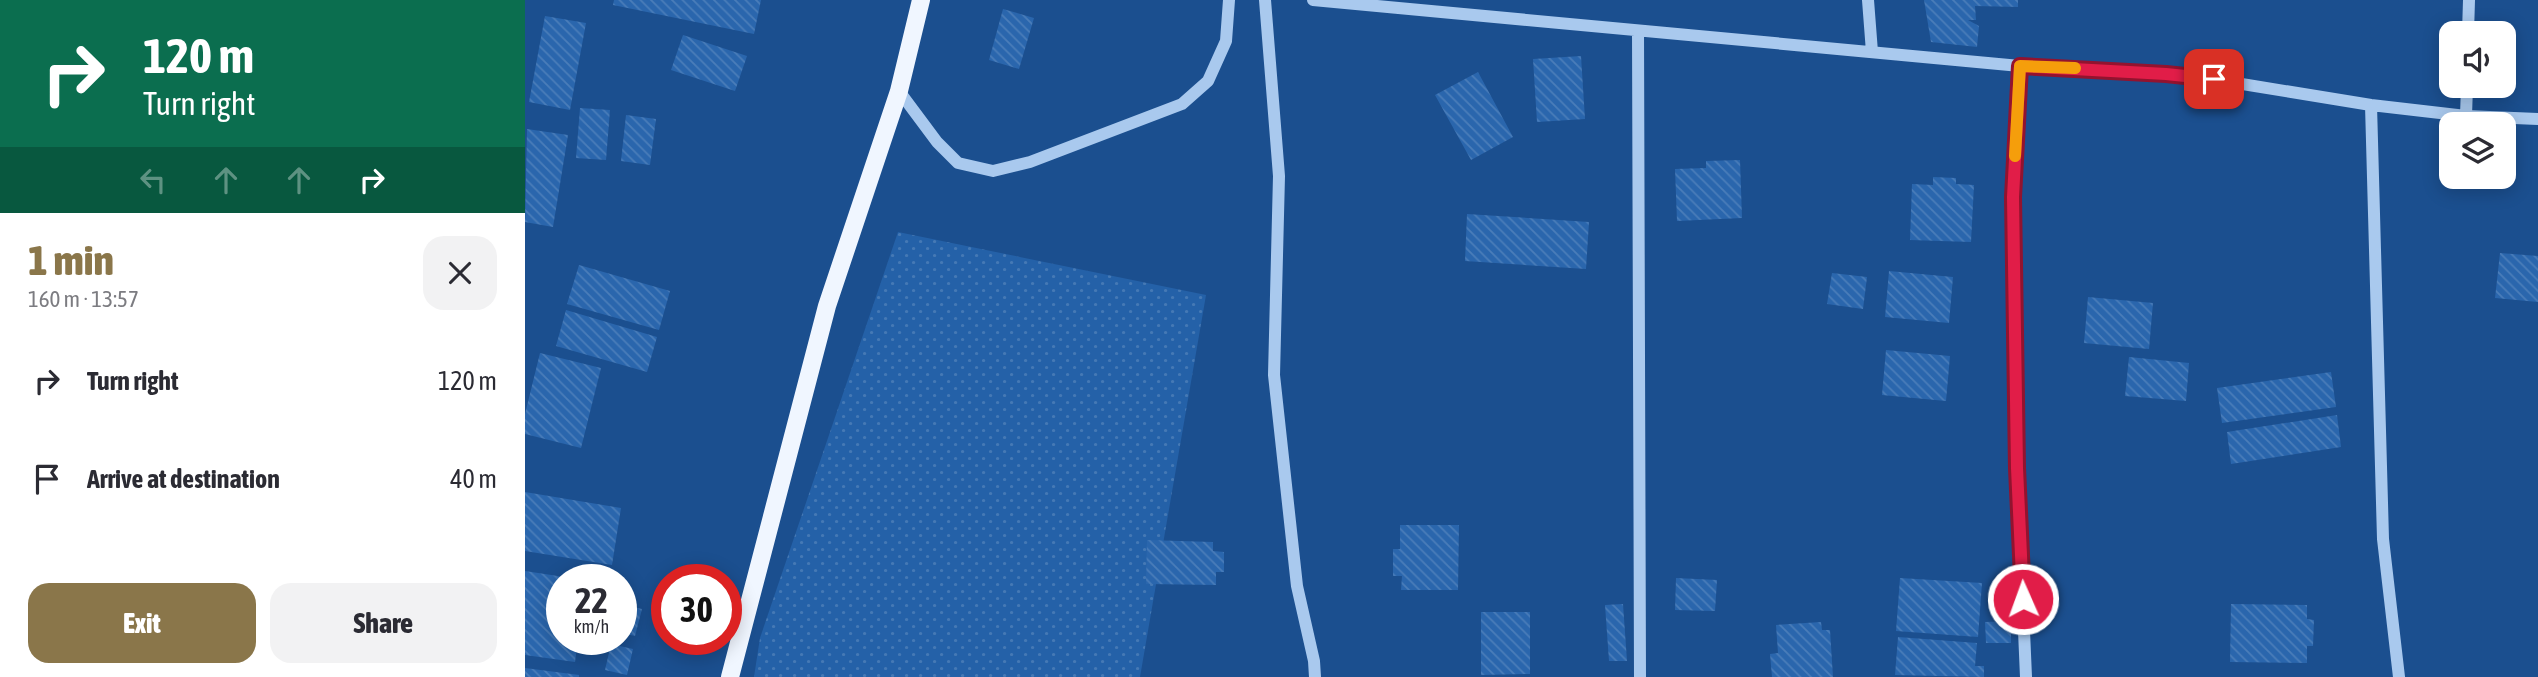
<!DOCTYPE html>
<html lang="en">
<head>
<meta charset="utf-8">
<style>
  :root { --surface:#fff; --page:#f2f2f3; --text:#2b2b33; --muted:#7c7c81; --accent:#8a764a }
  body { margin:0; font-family:"Asap Condensed",sans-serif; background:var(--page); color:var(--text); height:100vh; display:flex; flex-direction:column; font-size:26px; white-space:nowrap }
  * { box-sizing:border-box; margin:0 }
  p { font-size:23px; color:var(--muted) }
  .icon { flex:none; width:38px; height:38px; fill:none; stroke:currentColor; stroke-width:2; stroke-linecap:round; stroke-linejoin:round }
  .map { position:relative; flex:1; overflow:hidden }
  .drawer { display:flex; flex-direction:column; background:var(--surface); width:525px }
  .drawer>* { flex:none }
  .hud { background:#0b6e4f; color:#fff; overflow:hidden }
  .fabs { position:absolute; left:1914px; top:21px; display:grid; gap:14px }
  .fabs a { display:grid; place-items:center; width:77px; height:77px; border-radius:14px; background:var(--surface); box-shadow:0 4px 18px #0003; font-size:35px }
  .speed { position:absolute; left:21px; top:564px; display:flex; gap:14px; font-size:35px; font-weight:700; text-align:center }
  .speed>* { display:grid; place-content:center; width:91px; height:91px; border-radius:50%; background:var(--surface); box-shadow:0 4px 18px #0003; line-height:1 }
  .speed small { font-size:18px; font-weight:400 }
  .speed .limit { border:10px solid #d22; background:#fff; color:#111 }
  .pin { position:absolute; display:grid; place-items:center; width:60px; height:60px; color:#fff; margin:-30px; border-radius:14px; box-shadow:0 4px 10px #0006 }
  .me { position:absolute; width:77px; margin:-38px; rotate:358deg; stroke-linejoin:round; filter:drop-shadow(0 0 5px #0008) }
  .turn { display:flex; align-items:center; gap:24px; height:147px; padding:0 28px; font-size:32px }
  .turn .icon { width:91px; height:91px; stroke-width:2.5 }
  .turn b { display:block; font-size:49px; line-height:60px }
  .lanes { display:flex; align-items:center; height:66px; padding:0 28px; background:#0003; justify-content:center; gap:35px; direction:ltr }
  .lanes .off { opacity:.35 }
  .round { display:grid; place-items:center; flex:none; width:74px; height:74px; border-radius:21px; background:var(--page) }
  .summary { display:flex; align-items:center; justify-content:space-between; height:119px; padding:0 28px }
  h1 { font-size:42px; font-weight:800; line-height:52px; color:var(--accent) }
  .button { display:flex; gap:14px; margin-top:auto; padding:14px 28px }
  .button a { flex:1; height:80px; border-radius:21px; background:var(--accent); color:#fff; font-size:28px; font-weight:800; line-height:80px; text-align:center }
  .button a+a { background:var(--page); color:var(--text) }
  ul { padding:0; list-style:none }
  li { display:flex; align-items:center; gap:21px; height:98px; padding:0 28px }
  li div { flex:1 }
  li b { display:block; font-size:26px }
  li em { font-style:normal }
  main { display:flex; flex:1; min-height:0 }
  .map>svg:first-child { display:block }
  .grass { fill:url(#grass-dots) }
  .building { fill:url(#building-back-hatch) }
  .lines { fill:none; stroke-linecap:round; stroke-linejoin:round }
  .minor { stroke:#a9c9ee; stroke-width:12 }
  .major { stroke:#f0f6ff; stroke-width:18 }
  .route-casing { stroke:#92132f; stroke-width:18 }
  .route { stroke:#e11d48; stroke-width:12 }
  .slow { stroke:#f59e0b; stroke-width:12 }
</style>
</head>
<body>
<main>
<section class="drawer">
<div class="hud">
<div class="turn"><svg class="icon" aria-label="right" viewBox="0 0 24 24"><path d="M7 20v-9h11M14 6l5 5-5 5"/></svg><div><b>120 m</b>Turn right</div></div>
<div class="lanes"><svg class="icon off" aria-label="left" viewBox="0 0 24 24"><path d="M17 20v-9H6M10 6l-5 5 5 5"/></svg><svg class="icon off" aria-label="ahead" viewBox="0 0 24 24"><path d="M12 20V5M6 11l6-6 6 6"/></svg><svg class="icon off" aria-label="ahead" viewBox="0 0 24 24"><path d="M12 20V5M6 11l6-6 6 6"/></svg><svg class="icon" aria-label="right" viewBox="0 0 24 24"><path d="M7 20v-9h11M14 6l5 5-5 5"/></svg></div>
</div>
<div class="summary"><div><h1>1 min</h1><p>160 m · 13:57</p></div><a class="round"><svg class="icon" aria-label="close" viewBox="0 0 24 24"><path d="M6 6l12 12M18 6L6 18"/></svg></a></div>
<ul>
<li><svg class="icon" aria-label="right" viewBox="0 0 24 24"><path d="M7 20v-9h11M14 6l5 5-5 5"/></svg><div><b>Turn right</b></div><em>120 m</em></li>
<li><svg class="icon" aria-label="arrive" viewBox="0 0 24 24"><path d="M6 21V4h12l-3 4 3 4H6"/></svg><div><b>Arrive at destination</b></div><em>40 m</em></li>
</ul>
<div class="button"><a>Exit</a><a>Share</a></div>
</section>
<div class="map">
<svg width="2013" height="677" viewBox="0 0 2013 677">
  <defs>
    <pattern id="grass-dots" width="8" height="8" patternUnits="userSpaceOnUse" patternTransform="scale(1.75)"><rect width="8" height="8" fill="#2461a8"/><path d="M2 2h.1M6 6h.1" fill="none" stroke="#4579b5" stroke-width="1.8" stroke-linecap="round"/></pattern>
    <pattern id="building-back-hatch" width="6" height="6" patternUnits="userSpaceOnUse" patternTransform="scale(1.75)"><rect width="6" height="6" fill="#2a66ad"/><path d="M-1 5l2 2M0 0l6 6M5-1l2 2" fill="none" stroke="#4a7db9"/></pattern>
  </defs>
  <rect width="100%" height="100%" fill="#1b4f8f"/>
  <path class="grass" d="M373 232 681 295 615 677H229L235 638Z"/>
  <path class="building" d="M89 0H236L229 34 88 5Z
    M1399 0H1493V7L1450 6 1451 20H1443L1454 26 1452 47 1406 42Z
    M478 9 509 18 494 69 464 60Z
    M20 16 61 23 45 110 4 102Z
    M158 35 222 56 210 91 146 70Z
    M1056 56 1060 119 1012 122 1008 59Z
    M953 72 988 137 946 160 910 95Z
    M55 108 85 110 81 160 51 158Z
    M101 115 131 119 125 165 96 161Z
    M2 129 43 135 28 227 0 222Z
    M1215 160 1217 218 1152 221 1150 169 1181 168V161Z
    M1408 177 1431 178V184L1449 185 1446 242 1385 240 1387 184 1408 185Z
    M942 214 1064 222 1061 269 940 261Z
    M1975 253 2013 256V302L1970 298Z
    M54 265 145 291 134 330 42 304Z
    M1364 271 1428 277 1424 323 1360 317Z
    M1307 273 1342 277 1338 309 1302 304Z
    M1563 297 1628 303 1624 349 1559 343Z
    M41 310 132 337 122 372 31 346Z
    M1361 350 1425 356 1421 401 1357 395Z
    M15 353 76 368 56 448 0 434V414Z
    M1604 357 1664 363 1661 401 1600 396Z
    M1806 372 1811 407 1697 423 1692 388Z
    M1812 415 1816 447 1706 464 1702 432Z
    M0 492 96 508 87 565 0 551Z
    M875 525H934L933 590H876L877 576H868V549H875Z
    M622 540 688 542V551L699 552V572H691V585L621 584Z
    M0 571 46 578 37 579V639H53L50 662 0 655Z
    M1151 578 1192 580 1190 611 1150 610Z
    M1375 578 1457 583 1453 637 1371 631Z
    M96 604 117 609 110 636 96 633Z
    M1098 604 1102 661H1084L1080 605Z
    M1706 604 1782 605V619L1789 620 1788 646H1782V663L1705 662Z
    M956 612H1005V674L956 675Z
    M1486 621V643H1461L1460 622Z
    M1296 622 1297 630H1305L1308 677H1247L1245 654 1253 653 1251 625Z
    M1373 637 1452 643 1450 666H1459V677L1370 675Z
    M86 644 108 649 102 675 80 670Z
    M0 668 54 675V677H0Z"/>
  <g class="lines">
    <path class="minor" d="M740 0 754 176 749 375 772 586 789 661 790 677
      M788 0 1495 66 1662 75 1846 105 1941 116 2013 119
      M1343 0 1347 52
      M1113 31 1115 677
      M1943 33 1944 0
      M1495 66 1488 197 1492 468 1501 677
      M374 91 412 142 433 163 468 171 505 162 657 104 683 81 701 41 704 0
      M1846 105 1858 539 1874 677
      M1941 116 1942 86"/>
    <path class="major" d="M205 677 302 306 374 91 396 0"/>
  </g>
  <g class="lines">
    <g class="route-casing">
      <path id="route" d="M1498 599 1492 468 1488 197 1495 66 1641 74 1689 79"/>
    </g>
    <use href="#route" class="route"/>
    <path class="slow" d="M1490 156 1495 66 1550 68"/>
  </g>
</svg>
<div class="fabs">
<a><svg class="icon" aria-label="sound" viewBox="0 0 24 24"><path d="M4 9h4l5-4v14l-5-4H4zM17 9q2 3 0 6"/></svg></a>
<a><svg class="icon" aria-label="layers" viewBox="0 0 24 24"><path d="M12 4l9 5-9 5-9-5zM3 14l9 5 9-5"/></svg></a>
</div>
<div class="speed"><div>22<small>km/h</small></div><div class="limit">30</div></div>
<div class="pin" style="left:1689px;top:79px;background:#d93025"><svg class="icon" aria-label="arrive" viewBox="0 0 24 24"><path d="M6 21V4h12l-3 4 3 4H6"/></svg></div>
<svg class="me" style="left:1498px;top:599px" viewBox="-20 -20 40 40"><circle r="17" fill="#e11d48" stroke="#fff" stroke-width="3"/><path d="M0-11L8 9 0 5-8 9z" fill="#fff"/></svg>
</div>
</main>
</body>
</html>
